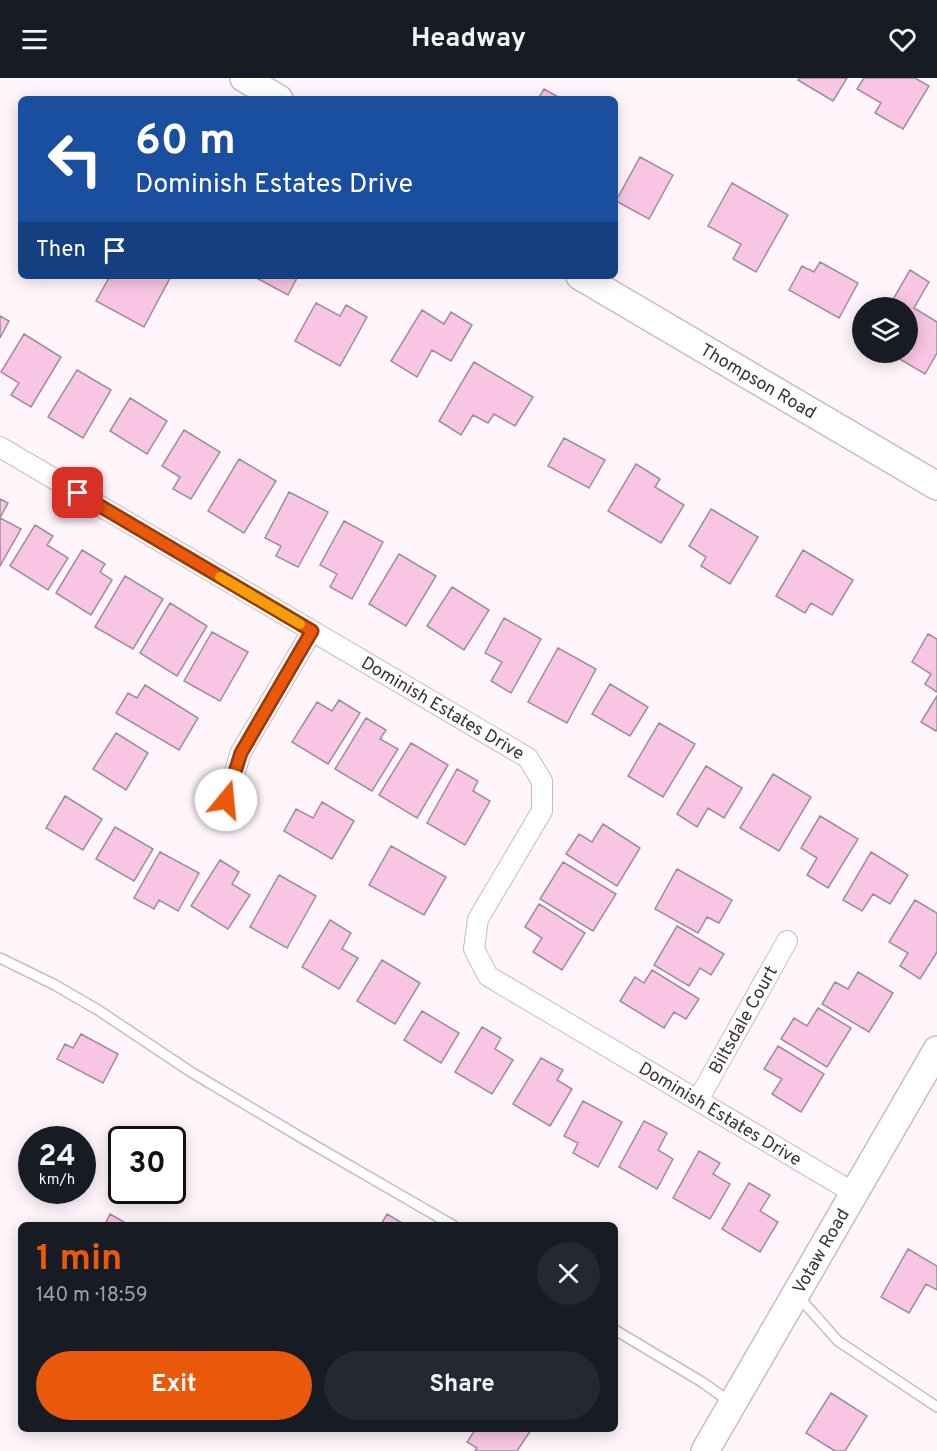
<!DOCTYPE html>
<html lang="en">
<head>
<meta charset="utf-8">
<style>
  :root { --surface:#171b24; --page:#242831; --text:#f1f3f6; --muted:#9ea1a6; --accent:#ea580c }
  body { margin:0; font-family:Overpass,sans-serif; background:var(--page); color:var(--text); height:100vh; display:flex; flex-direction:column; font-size:22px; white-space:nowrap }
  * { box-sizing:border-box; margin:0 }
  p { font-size:20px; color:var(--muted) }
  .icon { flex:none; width:33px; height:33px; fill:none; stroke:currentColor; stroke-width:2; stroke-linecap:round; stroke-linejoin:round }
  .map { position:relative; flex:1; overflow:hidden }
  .side { position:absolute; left:18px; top:1144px; width:600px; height:210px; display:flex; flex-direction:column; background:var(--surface); border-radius:9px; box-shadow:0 3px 15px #0003 }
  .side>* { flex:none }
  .banner { position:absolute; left:18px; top:18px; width:600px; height:183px; border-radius:9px; box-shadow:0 3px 15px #0003; background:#1a4fa0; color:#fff; overflow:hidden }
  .controls { position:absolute; left:852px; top:219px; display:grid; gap:12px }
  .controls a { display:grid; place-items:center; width:66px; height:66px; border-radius:50%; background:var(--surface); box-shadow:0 3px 15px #0003; font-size:30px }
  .speed { position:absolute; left:18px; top:1048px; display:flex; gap:12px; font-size:30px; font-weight:700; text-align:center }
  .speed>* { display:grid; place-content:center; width:78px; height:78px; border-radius:50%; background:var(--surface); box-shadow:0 3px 15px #0003; line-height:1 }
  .speed small { font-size:15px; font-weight:400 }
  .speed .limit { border:3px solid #111; border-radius:9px; background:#fff; color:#111 }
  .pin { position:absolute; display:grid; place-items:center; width:51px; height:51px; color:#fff; margin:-26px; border-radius:12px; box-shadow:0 3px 9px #0006 }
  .me { position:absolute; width:66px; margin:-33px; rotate:17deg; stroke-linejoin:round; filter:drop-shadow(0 0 4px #0008) }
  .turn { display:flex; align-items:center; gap:21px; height:126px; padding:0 18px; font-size:27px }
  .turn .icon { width:78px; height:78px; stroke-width:2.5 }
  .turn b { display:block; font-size:42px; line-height:51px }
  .then { display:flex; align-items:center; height:57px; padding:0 18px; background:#0003; gap:12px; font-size:22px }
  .round { display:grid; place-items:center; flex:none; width:63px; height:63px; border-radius:32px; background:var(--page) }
  .head { display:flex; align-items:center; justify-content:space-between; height:102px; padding:0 18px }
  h1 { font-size:36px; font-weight:700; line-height:45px; color:var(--accent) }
  .button { display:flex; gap:12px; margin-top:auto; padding:12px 18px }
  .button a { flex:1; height:69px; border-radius:36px; background:var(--accent); color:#fff; font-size:24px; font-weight:700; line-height:69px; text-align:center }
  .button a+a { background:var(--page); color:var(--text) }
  header { display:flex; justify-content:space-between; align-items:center; height:78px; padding:0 18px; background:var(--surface); font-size:27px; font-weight:700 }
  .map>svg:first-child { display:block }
  .building { fill:#f8c5e4; stroke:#9e8e97; stroke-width:1.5 }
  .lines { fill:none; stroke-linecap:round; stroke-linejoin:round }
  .lane-casing { stroke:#cabac4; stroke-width:12 }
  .street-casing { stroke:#cabac4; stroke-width:22 }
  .secondary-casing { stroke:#cabac4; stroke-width:30 }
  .lane { stroke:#fff; stroke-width:9 }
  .street { stroke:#fff; stroke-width:20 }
  .secondary { stroke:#fff; stroke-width:27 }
  .route-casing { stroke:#983908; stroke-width:15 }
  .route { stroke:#ea580c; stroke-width:10 }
  .slow { stroke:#f59e0b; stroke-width:10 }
  .labels { text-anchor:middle; stroke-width:4.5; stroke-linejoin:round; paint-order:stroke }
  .street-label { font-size:18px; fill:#3b3539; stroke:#fff }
</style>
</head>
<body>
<header><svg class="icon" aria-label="menu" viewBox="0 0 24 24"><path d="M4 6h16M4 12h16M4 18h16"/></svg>Headway<svg class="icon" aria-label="heart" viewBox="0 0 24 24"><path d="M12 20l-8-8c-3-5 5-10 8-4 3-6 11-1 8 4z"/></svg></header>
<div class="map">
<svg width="937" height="1373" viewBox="0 0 937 1373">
  <rect width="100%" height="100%" fill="#fff5fb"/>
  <path class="building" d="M800 0H847L833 23 798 2Z
    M864 0H915L929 8 903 51 875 35 881 25 857 11Z
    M544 11 562 21H538Z
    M640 79 673 97 649 141 616 123Z
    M732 105 788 137 756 194 733 181 741 166 708 148Z
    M820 184 858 205 839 240 789 212 802 188 814 194Z
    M910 192 929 204 914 230 937 244V275L925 296 898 280 902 274H908V230H888Z
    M110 198H127L130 200 131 198H166L170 200 144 249 96 223Z
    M253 198H298L288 217Z
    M316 225 340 238 346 227 367 239 340 288 295 263Z
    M422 232 444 246 451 234 472 247 451 283 432 272 417 299 391 283Z
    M0 238 9 243 0 260Z
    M24 256 61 279 31 329 11 317 19 305 1 294Z
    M474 284 533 319 515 348 494 336 488 345 473 337 461 357 439 343Z
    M77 292 111 312 83 360 48 339Z
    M130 320 167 343 147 376 110 353Z
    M184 352 220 374 191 421 173 411 180 399 162 388Z
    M564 360 605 382 589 410 548 388Z
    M239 381 276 403 244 455 208 433Z
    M636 386 660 401 655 409 684 427 661 465 608 433Z
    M289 414 328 434 298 489 276 478 281 468 265 460Z
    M0 421 8 425 0 440 21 451 0 488Z
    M711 431 758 459 730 506 701 488 706 479 689 468Z
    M344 443 383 464 352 521 330 509 337 496 320 487Z
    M35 447 53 458 47 467 68 480 48 512 10 488Z
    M82 472 105 486 100 494 112 502 91 537 56 515Z
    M803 472 853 502 832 537 811 525 805 535 776 518Z
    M399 476 436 498 406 548 369 526Z
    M125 498 163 521 133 571 95 549Z
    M452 509 489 532 464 572 427 548Z
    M170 525 207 548 177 598 140 575Z
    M504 540 541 561 511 615 491 603 502 584 485 575Z
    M212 554 248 574 220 623 184 603Z
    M928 556 937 561V614L925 606 931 596 912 584Z
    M558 570 596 591 567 645 528 624Z
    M610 606 648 629 630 658 592 636Z
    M145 607 198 640 179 672 116 635 128 615 137 620Z
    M937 618V652L936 653 921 644Z
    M339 622 360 635 328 686 292 664 317 624 332 633Z
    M366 640 386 652 380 661 398 671 372 713 335 691Z
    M659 645 695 666 663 719 628 698Z
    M116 655 148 675 126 712 93 691Z
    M411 665 448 687 417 740 379 717Z
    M706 688 742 710 724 740 708 730 697 749 677 736Z
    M457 691 478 703 473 713 490 723 465 767 427 745Z
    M773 696 811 719 779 773 740 750Z
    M65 718 102 741 83 772 46 750Z
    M322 724 354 743 332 781 284 753 296 731 313 740Z
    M820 738 858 761 828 810 807 797 817 780 801 770Z
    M603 746 640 770 617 808 566 776 579 756 592 764Z
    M115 749 153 771 134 803 96 781Z
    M391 768 446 799 424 837 369 807Z
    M160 774 199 795 178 833 159 822 154 831 134 820Z
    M871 774 908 797 890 826 873 816 862 833 843 822Z
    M220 782 239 794 232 806 250 817 228 851 191 828Z
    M563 784 616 816 593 853 540 821Z
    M677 791 732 822 719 845 707 839 698 855 655 831Z
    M279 797 316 818 287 870 250 849Z
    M915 822 937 835V874L920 901 900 888 908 875 889 864Z
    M539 826 585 855 562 892 533 874 542 860 525 849Z
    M330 842 351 855 342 871 358 880 339 911 302 889Z
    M677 848 724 876 711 897 700 890 689 908 654 887Z
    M382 882 420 905 395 946 357 923Z
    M652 892 699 921 686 941 674 934 664 950 620 923 635 899 644 905Z
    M858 894 893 915 869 954 822 926 835 904 848 911Z
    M818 930 851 950 827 989 781 961 794 940 807 948Z
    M422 933 459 955 441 985 404 962Z
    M482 949 501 960 495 971 513 982 492 1016 455 994Z
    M81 956 118 976 103 1005 57 981 65 966 73 970Z
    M778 968 824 996 801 1034 772 1016 782 1001 764 991Z
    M541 980 563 992 557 1002 572 1011 550 1048 513 1026Z
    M583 1023 622 1044 598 1089 573 1075 578 1065 564 1058Z
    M644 1043 667 1055 658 1072 673 1081 657 1111 619 1089Z
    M699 1073 720 1085 713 1096 730 1106 710 1141 673 1120Z
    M749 1105 770 1117 760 1133 778 1144 760 1174 722 1151Z
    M110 1136 131 1148H104Z
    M387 1136 407 1148H380Z
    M908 1171 937 1188V1212L926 1206 909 1235 881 1219Z
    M831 1315 867 1338 845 1373H835L806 1355Z
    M475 1352H531L517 1373H475L477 1370 467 1364Z"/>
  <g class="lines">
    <g class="lane-casing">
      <path id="lane" d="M0 880 55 907 98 932 191 994 307 1063 454 1148
        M797 1217 838 1263 937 1329
        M615 1252 702 1304 730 1324"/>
    </g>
    <g class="street-casing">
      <g id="street">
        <path id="s1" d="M0 369 528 680 542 703V733L478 841 474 871 488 898 854 1115"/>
        <path d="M226 722 241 674 312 553"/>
        <path id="s2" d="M698 1022 787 863"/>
      </g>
    </g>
    <g class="secondary-casing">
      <g id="secondary">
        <path d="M244 0 279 21"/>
        <path id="s3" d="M580 198 937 408"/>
        <path id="s4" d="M705 1373 937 972"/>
      </g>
    </g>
    <use href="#lane" class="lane"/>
    <use href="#street" class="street"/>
    <use href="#secondary" class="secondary"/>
  </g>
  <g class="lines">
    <g class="route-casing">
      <path id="route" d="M78 415 312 553 241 675 226 722"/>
    </g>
    <use href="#route" class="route"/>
    <path class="slow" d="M220 499 300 546"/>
  </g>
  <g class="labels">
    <g class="street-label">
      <text dy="6" stroke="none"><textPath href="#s3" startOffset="207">Thompson Road</textPath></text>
      <text dy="6" stroke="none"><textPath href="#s1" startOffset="514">Dominish Estates Drive</textPath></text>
      <text dy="6" stroke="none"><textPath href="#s2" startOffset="92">Biltsdale Court</textPath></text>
      <text dy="6" stroke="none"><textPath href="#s1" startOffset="1126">Dominish Estates Drive</textPath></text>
      <text dy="6" stroke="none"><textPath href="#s4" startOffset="231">Votaw Road</textPath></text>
    </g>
  </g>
</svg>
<div class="controls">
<a><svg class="icon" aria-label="layers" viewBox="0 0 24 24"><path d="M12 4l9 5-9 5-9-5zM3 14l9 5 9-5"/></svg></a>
</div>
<div class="speed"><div>24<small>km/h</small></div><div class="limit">30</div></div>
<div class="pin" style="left:78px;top:415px;background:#d93025"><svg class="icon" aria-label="arrive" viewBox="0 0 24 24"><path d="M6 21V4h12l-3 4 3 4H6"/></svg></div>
<svg class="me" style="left:226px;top:722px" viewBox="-20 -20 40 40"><circle r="19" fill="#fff"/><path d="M0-13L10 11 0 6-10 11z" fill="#ea580c"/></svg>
<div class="banner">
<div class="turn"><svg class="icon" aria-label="left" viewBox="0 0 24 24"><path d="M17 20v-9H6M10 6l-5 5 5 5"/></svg><div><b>60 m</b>Dominish Estates Drive</div></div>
<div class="then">Then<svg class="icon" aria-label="arrive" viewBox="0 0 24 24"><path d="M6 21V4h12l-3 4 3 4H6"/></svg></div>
</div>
<section class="side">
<div class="head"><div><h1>1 min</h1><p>140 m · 18:59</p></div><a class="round"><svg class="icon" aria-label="close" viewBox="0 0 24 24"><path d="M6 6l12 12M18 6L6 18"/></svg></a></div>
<div class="button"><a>Exit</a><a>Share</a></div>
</section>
</div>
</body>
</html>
